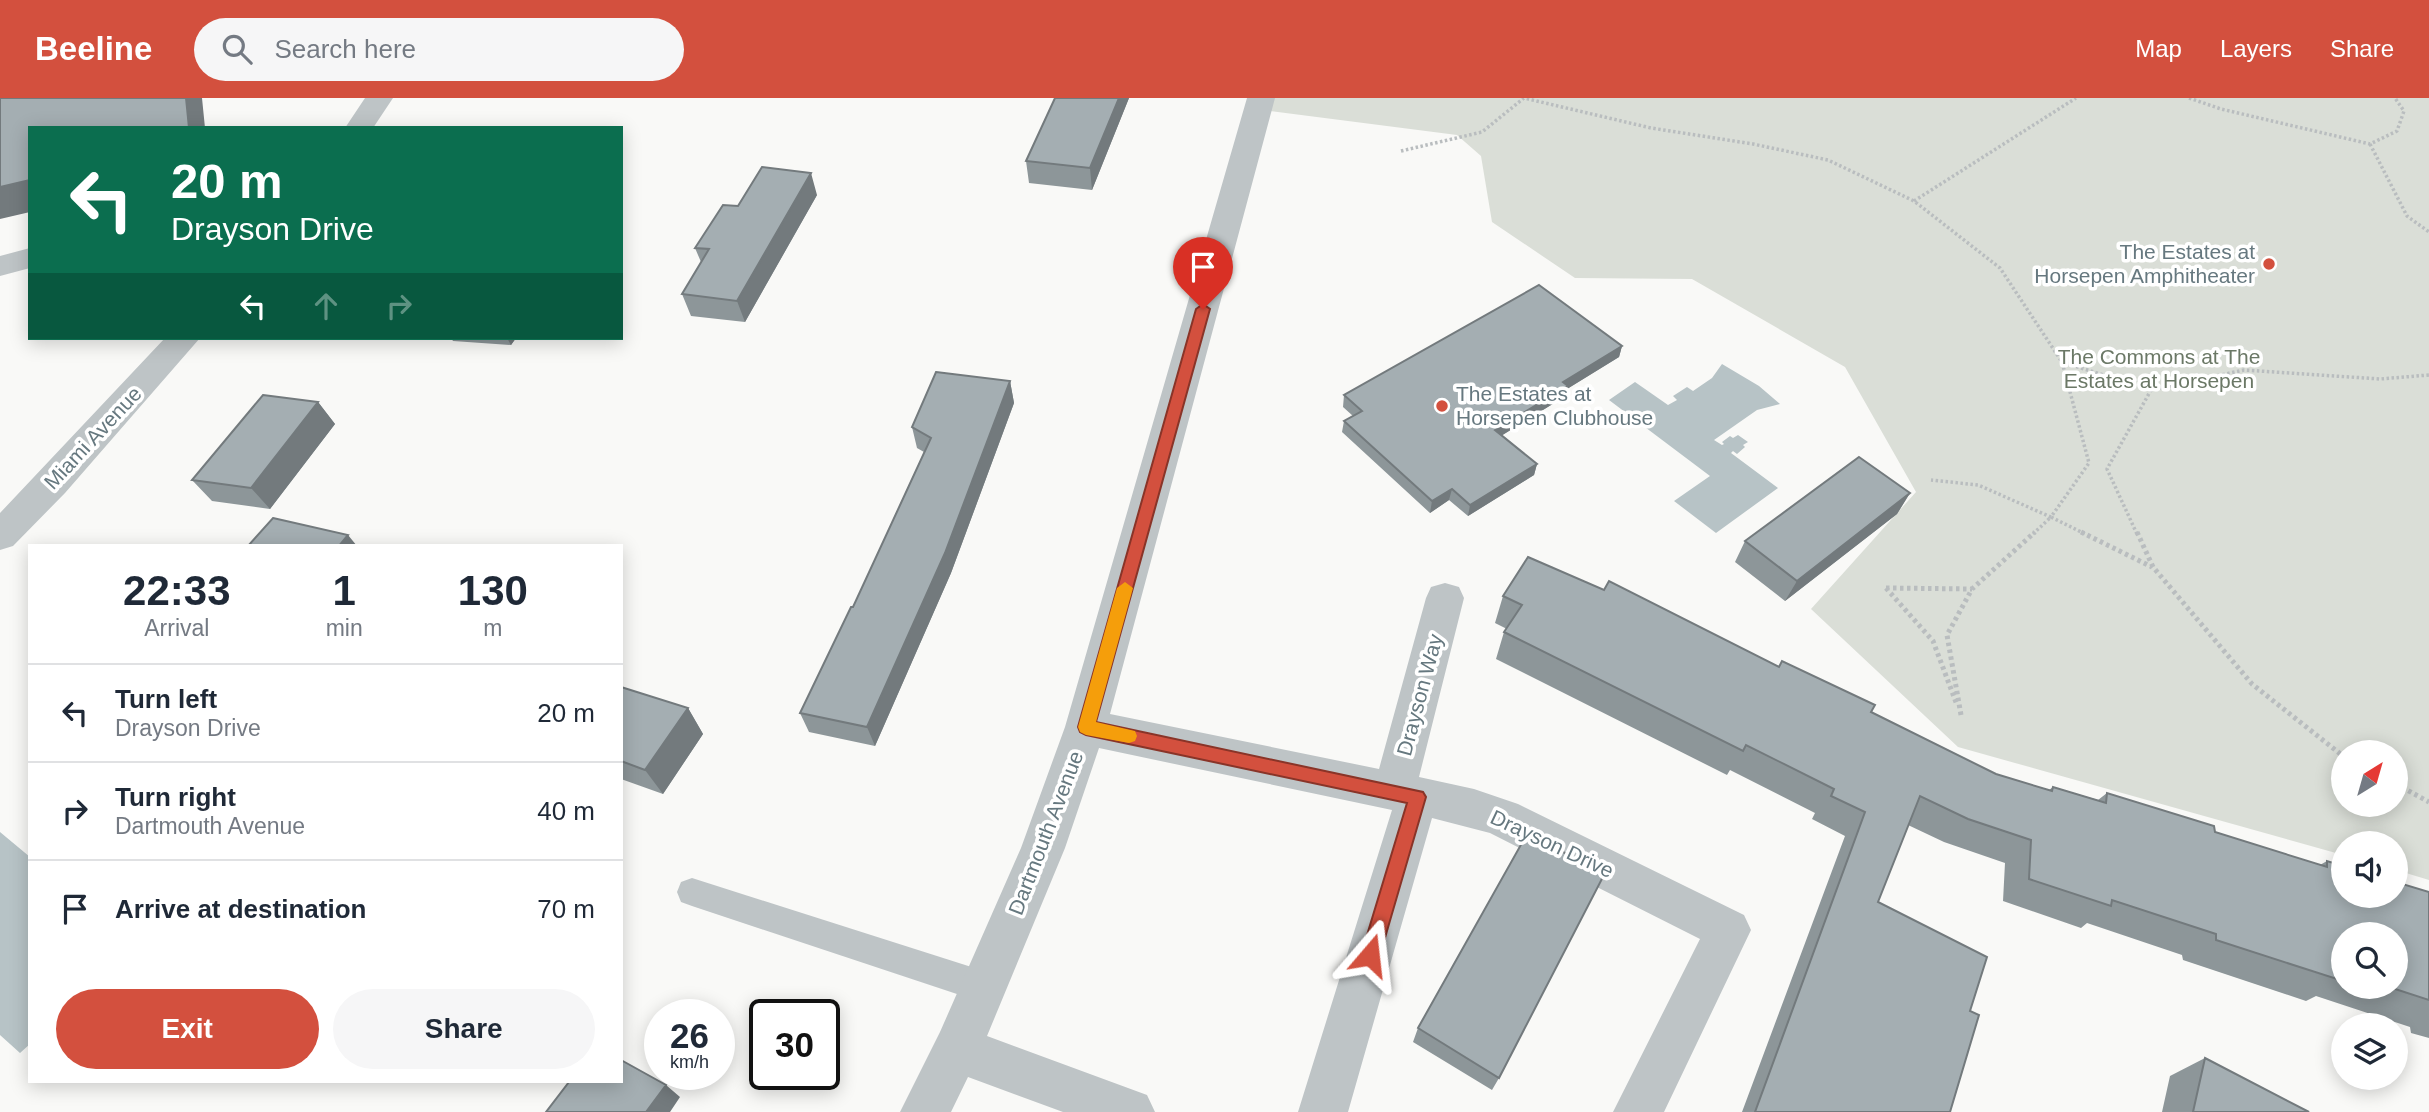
<!DOCTYPE html>
<html lang="en">
<head>
<meta charset="utf-8">
<style>
  :root { --surface:#fff; --page:#f6f6f7; --text:#1f2937; --muted:#747a83; --line:#e0e1e3; --accent:#d3503e }
  body { margin:0; font-family:Helvetica,sans-serif; background:var(--page); color:var(--text); height:100vh; display:flex; flex-direction:column; font-size:26px; white-space:nowrap }
  * { box-sizing:border-box; margin:0 }
  p { font-size:23px; color:var(--muted) }
  .icon { flex:none; width:38px; height:38px; fill:none; stroke:currentColor; stroke-width:2; stroke-linecap:round; stroke-linejoin:round }
  .map { position:relative; flex:1; overflow:hidden }
  .drawer { position:absolute; left:28px; top:446px; width:595px; height:539px; display:flex; flex-direction:column; background:var(--surface); border-radius:0px; box-shadow:0 4px 18px #0003 }
  .drawer>* { flex:none }
  .banner { position:absolute; left:28px; top:28px; width:595px; height:214px; border-radius:0px; box-shadow:0 4px 18px #0003; background:#0b6e4f; color:#fff; overflow:hidden }
  .needle { width:46px; rotate:37deg }
  .tools { position:absolute; left:2331px; top:642px; display:grid; gap:14px }
  .tools a { display:grid; place-items:center; width:77px; height:77px; border-radius:50%; background:var(--surface); box-shadow:0 4px 18px #0003; font-size:35px }
  .speed { position:absolute; left:644px; top:901px; display:flex; gap:14px; font-size:35px; font-weight:700; text-align:center }
  .speed>* { display:grid; place-content:center; width:91px; height:91px; border-radius:50%; background:var(--surface); box-shadow:0 4px 18px #0003; line-height:1 }
  .speed small { font-size:18px; font-weight:400 }
  .speed .limit { border:4px solid #111; border-radius:10px; background:#fff; color:#111 }
  .pin { position:absolute; display:grid; place-items:center; width:60px; height:60px; color:#fff; margin:-72px -30px; border-radius:50% 50% 50% 0; rotate:-45deg; box-shadow:0 0 7px #0007 }
  .pin .icon { rotate:45deg }
  .me { position:absolute; width:77px; margin:-38px; rotate:17deg; stroke-linejoin:round; filter:drop-shadow(0 0 5px #0008) }
  .turn { display:flex; align-items:center; gap:24px; height:147px; padding:0 28px; font-size:32px }
  .turn .icon { width:91px; height:91px; stroke-width:2.5 }
  .turn b { display:block; font-size:49px; line-height:60px }
  .lanes { display:flex; align-items:center; height:66px; padding:0 28px; background:#0003; justify-content:center; gap:35px; direction:ltr }
  .lanes .off { opacity:.35 }
  .eta { display:flex; justify-content:space-evenly; align-items:center; height:119px; text-align:center }
  .eta b { font-size:42px; font-weight:700; line-height:49px }
  .button { display:flex; gap:14px; margin-top:auto; padding:14px 28px }
  .button a { flex:1; height:80px; border-radius:42px; background:var(--accent); color:#fff; font-size:28px; font-weight:700; line-height:80px; text-align:center }
  .button a+a { background:var(--page); color:var(--text) }
  ul { padding:0; list-style:none }
  li { display:flex; align-items:center; gap:21px; height:98px; padding:0 28px; border-top:2px solid var(--line) }
  li div { flex:1 }
  li b { display:block; font-size:26px }
  li em { font-style:normal }
  header { display:flex; align-items:center; gap:42px; box-sizing:border-box; height:98px; padding:0 35px; background:var(--accent); color:#fff }
  header strong { font-size:33px }
  nav { display:flex; gap:38px; margin-inline-start:auto; font-size:24px }
  .search { width:490px; height:63px; background:var(--page); display:flex; align-items:center; gap:18px; box-sizing:border-box; padding:0 24px; border-radius:38px; color:var(--muted); font-size:26px }
  .map>svg:first-child { display:block }
  .green { fill:#daded7; fill-rule:evenodd }
  .water { fill:#b7c3c6 }
  .lines { fill:none; stroke-linecap:round; stroke-linejoin:round }
  .path-far1 { stroke:#b9bdbf; stroke-width:3.5; stroke-dasharray:2.5 2.5; stroke-linecap:butt }
  .path { stroke:#b9bdbf; stroke-width:5; stroke-dasharray:3.5 3.5; stroke-linecap:butt }
  .lane { fill:#bec4c6; fill-rule:evenodd }
  .street { fill:#bec4c6; fill-rule:evenodd }
  .wall { fill:#8d9699; fill-rule:evenodd }
  .shaded-wall { fill:#737a7d }
  .building { fill:#a4aeb2; stroke:#737a7d; stroke-width:2 }
  .route { fill:#d3503e; stroke:#893428; stroke-width:2 }
  .slow { fill:#f59e0b }
  .poi-dot { fill:#d3503e; stroke:#fff; stroke-width:2.5 }
  .labels { text-anchor:middle; stroke-width:7; stroke-linejoin:round; paint-order:stroke }
  .poi-label { font-size:21px; fill:#66787f; stroke:#fff; text-anchor:end }
  .park-label { font-size:21px; fill:#6b7866; stroke:#fff }
  .street-label { font-size:21px; fill:#66787f; stroke:#fff }
</style>
</head>
<body>
<header>
<strong>Beeline</strong>
<div class="search"><svg class="icon" aria-label="search" viewBox="0 0 24 24"><circle cx="10" cy="10" r="6"/><path d="M15 15l6 6"/></svg>Search here</div>
<nav><a>Map</a><a>Layers</a><a>Share</a></nav>
</header>
<div class="map">
<svg width="2429" height="1014" viewBox="0 0 2429 1014">
  <rect width="100%" height="100%" fill="#f9f9f7"/>
  <path class="green" d="M1265 0H2429V782L2396 772V746H2343V757L1958 649 1811 511 1916 394 1845 269 1692 181 1575 180 1492 124 1481 58 1457 37 1262 12ZM2343 654H2396V707H2343Z"/>
  <path class="water" d="M1722 266 1759 288 1780 306 1757 312 1714 342 1722 347 1724 346 1722 344 1730 338 1733 340 1738 337 1748 344 1743 347 1745 349 1737 356 1733 353 1731 355 1778 390 1716 435 1674 403 1710 378 1609 302 1635 284 1668 307 1677 302 1673 298 1687 289 1693 293 1712 280Z
    M0 734 30 759V946L20 955 0 937Z"/>
  <g class="lines">
    <path class="path-far1" d="M2189 0 2221 11 2370 46 2397 33 2404 13 2395 0
      M2370 46 2407 118 2429 134
      M1401 53 1482 34 1524 0 1651 30 1753 46 1828 62 1914 103 2000 170 2062 264 2089 365 2051 419 1978 387 1931 382
      M1914 103 2076 0
      M2062 264 2151 292
      M2033 436 2051 419 2085 436
      M2137 436 2107 371 2151 292 2244 272 2380 281 2429 277"/>
    <path class="path" d="M2081 434 2152 469
      M2137 434 2153 469 2252 586 2343 658
      M1886 490 1933 543 1957 607
      M1886 490 1972 491
      M1961 617 1947 537 1972 491 2035 434
      M2396 686 2429 704"/>
    <path class="lane" d="M692 780 984 873 995 878 1000 889 995 900 984 905 692 808 681 804 677 794 681 784Z"/>
    <path class="street" d="M365 0H393L373 30H345Z
      M1247 0H1275L1110 616 1379 671 1426 500 1431 489 1445 485 1459 489 1464 500 1419 679 1474 691 1518 706 1744 817 1751 832 1664 1014H1613L1700 841 1490 735 1432 720 1348 1014H1298L1392 712 1099 650 1065 750 987 938 1147 997 1155 1014H1063L968 979 951 1014H900L940 934 1021 750 1065 629Z
      M30 150V170L0 178V158Z
      M165 240H200L65 395 13 448 0 452V415Z"/>
  </g>
  <path class="wall" d="M1055 0H1129L1092 92 1029 85 1026 63Z
    M817 97 745 224 691 218 682 196 701 164 695 150 738 108Z
    M451 240H516L511 247 453 243Z
    M1622 248 1619 259 1567 291 1564 299 1502 337 1537 366 1534 377 1468 418 1449 402 1430 415 1342 334 1344 323 1353 318 1343 309 1344 297Z
    M1010 283 1014 305 951 475 875 648 809 634 800 615 853 509 924 354 917 350 912 329Z
    M318 304 335 326 270 411 212 403 192 382Z
    M1910 395 1897 416 1785 503 1735 464 1745 443Z
    M1503 498 1871 614 1996 676 2049 692 2053 689 2098 702 2107 695 2215 734 2320 767 2327 763 2429 794V940L2411 935 2410 929 2316 898 2306 903 2183 862 2182 857 2087 825 2081 830 2003 803 2005 765 1944 744 1908 727 1878 804 1970 913 1950 1014H1742L1845 738 1812 721 1815 715 1730 672 1727 677 1496 561 1504 534 1507 531 1495 525ZM2343 836 2396 889H2343Z
    M621 589 688 610 703 636 663 696 621 681Z
    M1418 930 1499 980 1492 992 1413 944Z
    M2205 960 2309 1014H2162L2170 978Z"/>
  <path class="shaded-wall" d="M186 0H202L205 30H189Z
    M1119 0H1129L1092 92 1090 70Z
    M811 75 817 97 745 224 737 203Z
    M30 82V114L0 121V89Z
    M507 240H516L511 247Z
    M1622 248 1619 259 1567 291 1564 299 1493 343 1495 332 1563 284Z
    M1010 283 1014 305 951 475 875 648 867 629Z
    M318 304 335 326 270 411 251 390Z
    M1537 366 1534 377 1468 418 1470 407Z
    M1452 391 1449 402 1430 415 1432 403Z
    M1910 395 1897 416 1785 503 1797 483Z
    M348 437 357 448H339Z
    M688 610 703 636 663 696 645 672Z
    M666 987 680 999 670 1014H646Z"/>
  <path class="building" d="M0 0H186L189 30H30V82L0 89Z
    M1055 0H1119L1090 70 1026 63Z
    M762 69 811 75 737 203 682 196 709 151 695 150 723 107 738 108Z
    M1539 187 1622 248 1563 284 1568 288 1495 332 1537 366 1470 407 1452 391 1432 403 1344 323 1362 313 1344 297Z
    M936 274 1010 283 945 455 867 629 800 615 851 509H853L931 340 912 329Z
    M263 297 318 304 251 390 192 382Z
    M1859 359 1910 395 1797 483 1745 443Z
    M273 420 348 437 339 448H248Z
    M1528 459 1604 492 1609 483 1779 569 1782 563 1875 607 1871 614 1996 676 2052 693 2053 689 2106 705 2107 695 2214 728 2215 734 2327 769V763L2343 768V798H2396V784L2429 794V902L2389 889H2396V836H2343V883L2216 842V836L2112 802 2111 808 2029 781 2031 742 1968 721 1920 698 1878 804 1987 859 1970 913 1979 917 1950 1014H1755L1865 714 1831 698 1834 691 1746 647 1743 653 1504 534 1522 507 1503 498Z
    M621 589 688 610 645 672 621 663Z
    M1527 736 1605 775 1499 980 1418 930Z
    M2205 960 2309 1014H2193Z
    M621 962 666 987 646 1014H546L569 984H621Z"/>
  <path class="route" d="M1203 206 1210 211 1096 624 1423 694 1426 699 1380 857 1377 863 1370 866 1363 863 1361 857 1407 705 1086 637 1080 634 1078 629 1196 211Z"/>
  <path class="slow" d="M1125 484 1133 490 1096 624 1135 633 1137 638 1135 643 1129 645 1086 637 1080 634 1078 629 1117 490Z"/>
  <g class="poi-dot">
    <circle cx="2269" cy="166" r="7"/>
    <circle cx="1442" cy="308" r="7"/>
  </g>
  <g class="labels">
    <g class="poi-label">
      <text x="2255" y="161">The Estates at<tspan x="2255" dy="24">Horsepen Amphitheater</tspan></text>
      <text x="1456" y="303" text-anchor="start">The Estates at<tspan x="1456" dy="24">Horsepen Clubhouse</tspan></text>
    </g>
    <g class="park-label">
      <text x="2159" y="266">The Commons at The<tspan x="2159" dy="24">Estates at Horsepen</tspan></text>
    </g>
    <g class="street-label">
      <text transform="translate(93 340) rotate(-47)" y="7">Miami Avenue</text>
      <text transform="translate(1420 597) rotate(-75)" y="7">Drayson Way</text>
      <text transform="translate(1046 735) rotate(-69)" y="7">Dartmouth Avenue</text>
      <text transform="translate(1552 746) rotate(25)" y="7">Drayson Drive</text>
    </g>
  </g>
</svg>
<div class="tools">
<a><svg class="needle" viewBox="-14 -14 28 28"><path d="M0-13l5 13h-10z" fill="#e53935"/><path d="M0 13l5-13h-10z" fill="#747a83"/></svg></a>
<a><svg class="icon" aria-label="sound" viewBox="0 0 24 24"><path d="M4 9h4l5-4v14l-5-4H4zM17 9q2 3 0 6"/></svg></a>
<a><svg class="icon" aria-label="search" viewBox="0 0 24 24"><circle cx="10" cy="10" r="6"/><path d="M15 15l6 6"/></svg></a>
<a><svg class="icon" aria-label="layers" viewBox="0 0 24 24"><path d="M12 4l9 5-9 5-9-5zM3 14l9 5 9-5"/></svg></a>
</div>
<div class="speed"><div>26<small>km/h</small></div><div class="limit">30</div></div>
<div class="pin" style="left:1203px;top:211px;background:#d93025"><svg class="icon" aria-label="arrive" viewBox="0 0 24 24"><path d="M6 21V4h12l-3 4 3 4H6"/></svg></div>
<svg class="me" style="left:1370px;top:857px" viewBox="-20 -20 40 40"><path d="M0-17L14 15 0 8-14 15z" fill="#d3503e" stroke="#fff" stroke-width="4"/></svg>
<div class="banner">
<div class="turn"><svg class="icon" aria-label="left" viewBox="0 0 24 24"><path d="M17 20v-9H6M10 6l-5 5 5 5"/></svg><div><b>20 m</b>Drayson Drive</div></div>
<div class="lanes"><svg class="icon" aria-label="left" viewBox="0 0 24 24"><path d="M17 20v-9H6M10 6l-5 5 5 5"/></svg><svg class="icon off" aria-label="ahead" viewBox="0 0 24 24"><path d="M12 20V5M6 11l6-6 6 6"/></svg><svg class="icon off" aria-label="right" viewBox="0 0 24 24"><path d="M7 20v-9h11M14 6l5 5-5 5"/></svg></div>
</div>
<section class="drawer">
<div class="eta">
<div><b>22:33</b><p>Arrival</p></div>
<div><b>1</b><p>min</p></div>
<div><b>130</b><p>m</p></div>
</div>
<ul>
<li><svg class="icon" aria-label="left" viewBox="0 0 24 24"><path d="M17 20v-9H6M10 6l-5 5 5 5"/></svg><div><b>Turn left</b><p>Drayson Drive</p></div><em>20 m</em></li>
<li><svg class="icon" aria-label="right" viewBox="0 0 24 24"><path d="M7 20v-9h11M14 6l5 5-5 5"/></svg><div><b>Turn right</b><p>Dartmouth Avenue</p></div><em>40 m</em></li>
<li><svg class="icon" aria-label="arrive" viewBox="0 0 24 24"><path d="M6 21V4h12l-3 4 3 4H6"/></svg><div><b>Arrive at destination</b></div><em>70 m</em></li>
</ul>
<div class="button"><a>Exit</a><a>Share</a></div>
</section>
</div>
</body>
</html>
